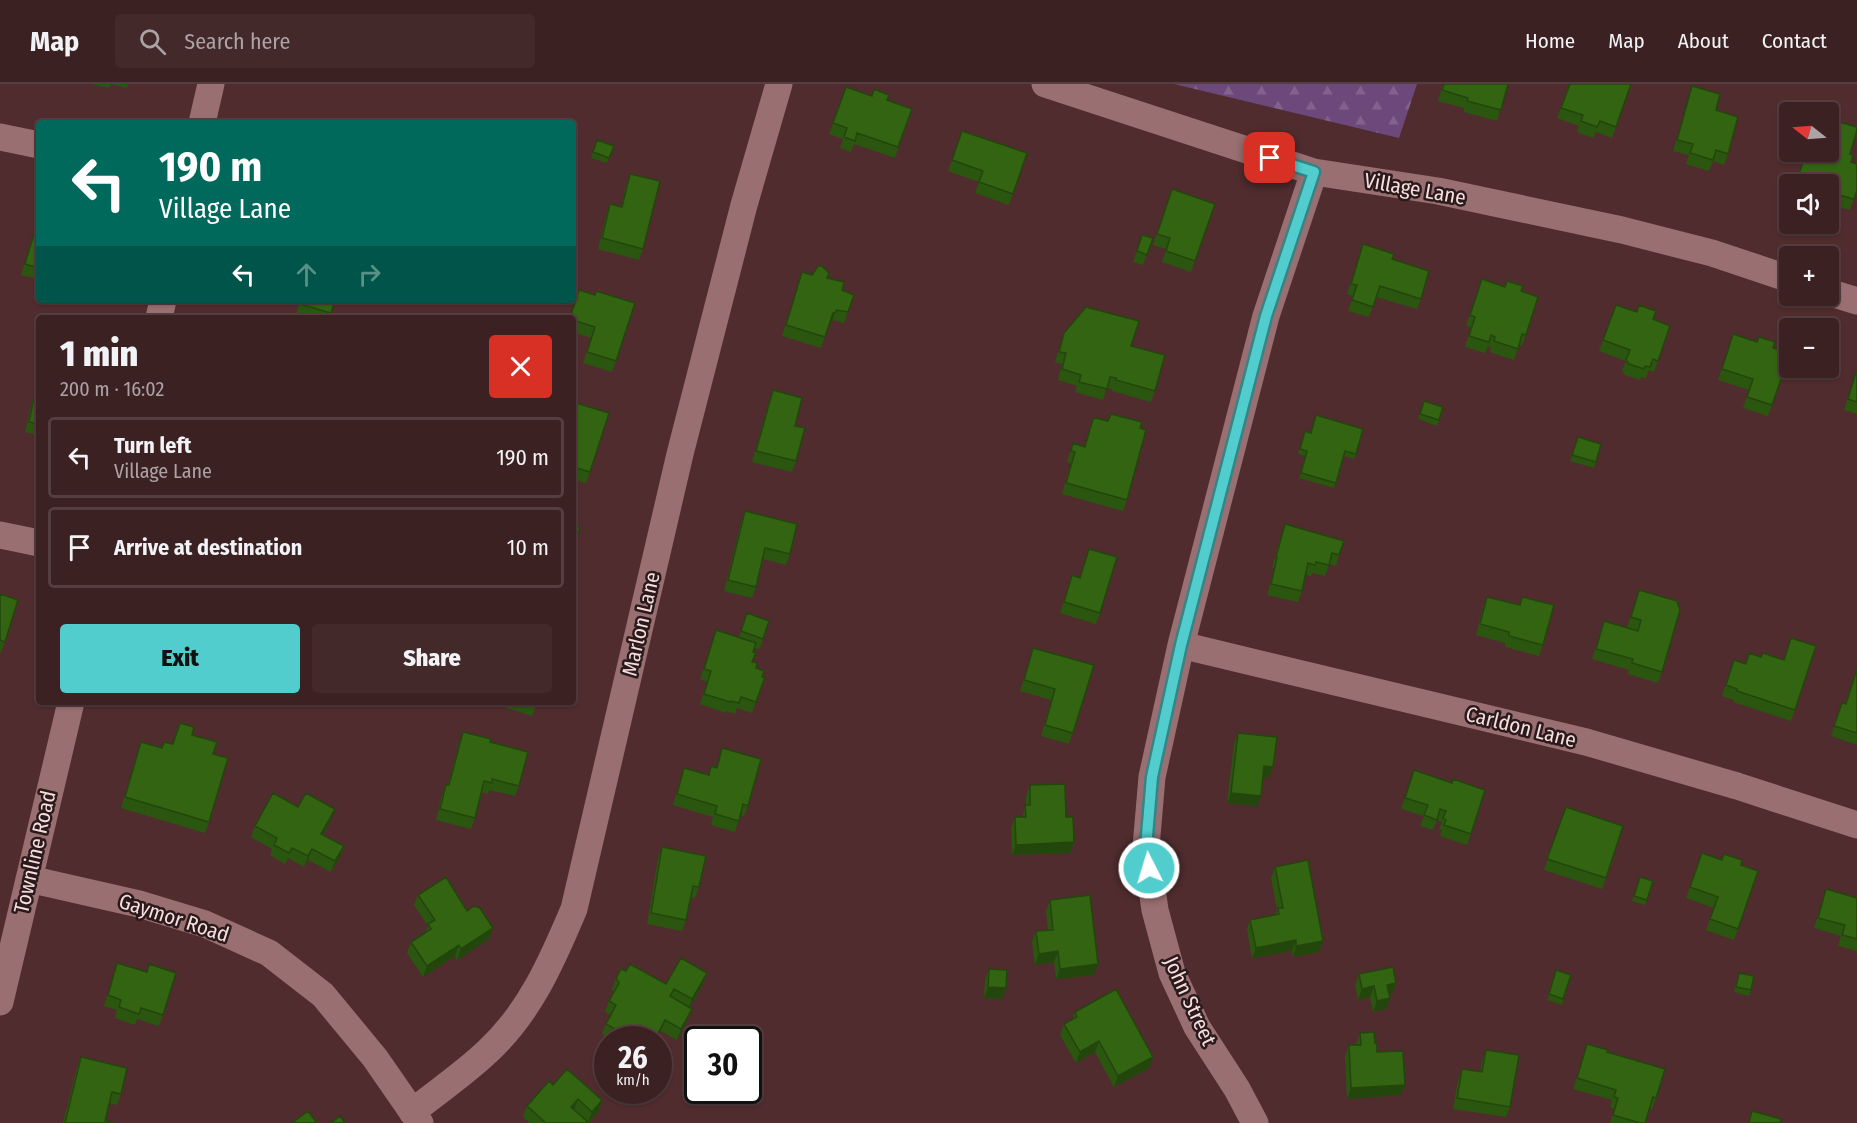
<!DOCTYPE html>
<html lang="en">
<head>
<meta charset="utf-8">
<style>
  :root { --surface:#3c2122; --page:#43292a; --text:#f1f3f6; --muted:#aca3a5; --line:#553e40; --accent:#52cdce }
  body { margin:0; font-family:"Fira Sans Condensed",sans-serif; background:var(--page); color:var(--text); height:100vh; display:flex; flex-direction:column; font-size:22px; white-space:nowrap }
  * { box-sizing:border-box; margin:0 }
  p { font-size:20px; color:var(--muted) }
  .icon { flex:none; width:33px; height:33px; fill:none; stroke:currentColor; stroke-width:2; stroke-linecap:round; stroke-linejoin:round }
  .map { position:relative; flex:1; overflow:hidden }
  .details { position:absolute; left:36px; top:231px; width:540px; height:390px; display:flex; flex-direction:column; background:var(--surface); border-radius:6px; box-shadow:0 2px 4px #0004,0 0 0 2px var(--line) }
  .details>* { flex:none }
  .banner { position:absolute; left:36px; top:36px; width:540px; height:183px; border-radius:6px; box-shadow:0 2px 4px #0004,0 0 0 2px var(--line); background:#00695c; color:#fff; overflow:hidden }
  .needle { width:39px; rotate:287deg }
  .fabs { position:absolute; left:1779px; top:18px; display:grid; gap:12px }
  .fabs a { display:grid; place-items:center; width:60px; height:60px; border-radius:6px; background:var(--surface); box-shadow:0 2px 4px #0004,0 0 0 2px var(--line); font-size:30px }
  .speed { position:absolute; left:594px; top:942px; display:flex; gap:12px; font-size:30px; font-weight:700; text-align:center }
  .speed>* { display:grid; place-content:center; width:78px; height:78px; border-radius:50%; background:var(--surface); box-shadow:0 2px 4px #0004,0 0 0 2px var(--line); line-height:1 }
  .speed small { font-size:15px; font-weight:400 }
  .speed .limit { border:3px solid #111; border-radius:9px; background:#fff; color:#111 }
  .pin { position:absolute; display:grid; place-items:center; width:51px; height:51px; color:#fff; margin:-26px; border-radius:12px; box-shadow:0 3px 9px #0006 }
  .me { position:absolute; width:66px; margin:-33px; rotate:355deg; stroke-linejoin:round; filter:drop-shadow(0 0 4px #0008) }
  .turn { display:flex; align-items:center; gap:21px; height:126px; padding:0 24px; font-size:27px }
  .turn .icon { width:78px; height:78px; stroke-width:2.5 }
  .turn b { display:block; font-size:42px; line-height:51px }
  .lanes { display:flex; align-items:center; height:57px; padding:0 24px; background:#0003; justify-content:center; gap:30px; direction:ltr }
  .lanes .off { opacity:.35 }
  .round { display:grid; place-items:center; flex:none; width:63px; height:63px; border-radius:6px; background:var(--page) }
  .head { display:flex; align-items:center; justify-content:space-between; height:102px; padding:0 24px }
  h1 { font-size:36px; font-weight:800; line-height:45px }
  .action { display:flex; gap:12px; margin-top:auto; padding:12px 24px }
  .action a { flex:1; height:69px; border-radius:6px; background:var(--accent); color:#111; font-size:24px; font-weight:800; line-height:69px; text-align:center }
  .action a+a { background:var(--page); color:var(--text) }
  ul { padding:0; list-style:none }
  li { display:flex; align-items:center; gap:18px; height:81px; margin:0 12px 9px; padding:0 12px; border:3px solid var(--line); border-radius:6px }
  li div { flex:1 }
  li b { display:block; font-size:22px }
  li em { font-style:normal }
  header { display:flex; align-items:center; gap:36px; box-sizing:border-box; height:84px; padding:0 30px; background:var(--surface); border-bottom:2px solid var(--line) }
  header strong { font-size:28px }
  nav { display:flex; gap:33px; margin-inline-start:auto; font-size:21px }
  .search { width:420px; height:54px; background:var(--page); display:flex; align-items:center; gap:15px; box-sizing:border-box; padding:0 21px; border-radius:6px; color:var(--muted); font-size:22px }
  .map>svg:first-child { display:block }
  .forest { fill:url(#forest-firs) }
  .lines { fill:none; stroke-linecap:round; stroke-linejoin:round }
  .minor { stroke:#996f71; stroke-width:27 }
  .wall { fill:#2b560f }
  .shaded-wall { fill:#23460c }
  .building { fill:#326411; stroke:#23460c; stroke-width:1.5 }
  .route-casing { stroke:#358586; stroke-width:15 }
  .route { stroke:#52cdce; stroke-width:10 }
  .labels { text-anchor:middle; stroke-width:5; stroke-linejoin:round; paint-order:stroke }
  .street-label { font-size:21px; fill:#f6dede; stroke:#2b1a1b }
</style>
</head>
<body>
<header>
<strong>Map</strong>
<div class="search"><svg class="icon" aria-label="search" viewBox="0 0 24 24"><circle cx="10" cy="10" r="6"/><path d="M15 15l6 6"/></svg>Search here</div>
<nav><a>Home</a><a>Map</a><a>About</a><a>Contact</a></nav>
</header>
<div class="map">
<svg width="1857" height="1039" viewBox="0 0 1857 1039">
  <defs>
    <pattern id="forest-firs" width="22" height="20" patternUnits="userSpaceOnUse" patternTransform="scale(1.5)"><rect width="22" height="20" fill="#6c487b"/><path d="M5 1l3.5 6h-7zM16 11l3.5 6h-7z" fill="#82628d"/></pattern>
  </defs>
  <rect width="100%" height="100%" fill="#502c2e"/>
  <path class="forest" d="M1174 0H1417L1399 54Z"/>
  <g class="lines">
    <path class="minor" d="M1045 0 1314 88 1438 107 1622 146 1712 169 1790 195
      M202 39 211 0
      M0 53 39 61
      M1828 208 1857 217
      M159 234 163 216
      M0 451 39 459
      M1181 561 1586 658 1737 702 1857 741
      M29 795 139 820 205 840 269 869 323 911 375 974 420 1039
      M0 918 71 618
      M412 1028C437 1008 465 989 488 967 530 928 552 877 574 825L680 370 744 121 779 0
      M1255 1039 1237 1005 1197 943 1172 889 1155 826 1146 763 1152 693 1181 561 1266 232 1314 88"/>
  </g>
  <path class="wall" d="M91 0H111L109 4Z
    M111 0H128L127 4Z
    M1443 0H1508L1497 37 1464 28V24L1438 17Z
    M1569 0H1631L1612 54 1596 48 1593 54 1577 48 1579 42 1557 34Z
    M1692 2 1716 26 1728 70 1724 81 1713 77 1709 87 1686 80 1689 71 1673 67Z
    M846 3 912 25 895 74 854 60 851 68 840 64 843 55 829 50Z
    M962 47 1027 69 1009 121 975 109 979 98 948 87Z
    M597 56 614 62 607 79 591 74Z
    M1806 68 1850 70 1857 106 1850 126 1828 120V100H1796Z
    M630 90 643 165 639 176 598 165 606 131 610 120 621 123 626 101Z
    M1172 105 1215 120 1191 188 1162 178 1166 165 1153 161Z
    M39 133V192L38 195 21 191Z
    M1142 151 1153 154 1143 181 1133 178Z
    M1363 160 1392 175 1421 215 1417 225 1376 213 1369 233 1348 227 1353 212 1347 210Z
    M802 188 812 191 827 194 842 206 854 211 844 239 833 236 831 240H829L821 264 782 252Z
    M1482 195 1538 213 1522 262 1519 261 1514 276 1490 268 1491 264 1488 262 1485 269 1465 263 1471 243 1466 242Z
    M579 206 616 277 612 288 583 279 591 254 573 248V234H570Z
    M300 216H335L330 234H307L296 231Z
    M1616 221 1670 242 1654 288 1649 286 1646 294 1641 293 1640 296 1625 291 1622 286 1626 277 1599 267Z
    M1064 249 1131 262 1155 307 1151 318 1112 307V305L1107 304 1103 316 1075 308 1077 302 1058 296 1062 280 1055 278Z
    M1733 250 1790 269 1768 332 1743 324 1749 306 1718 296Z
    M1856 288H1857V330L1844 326Z
    M37 299H39V351L25 348 34 310Z
    M773 306 796 377 792 388 752 378 769 317Z
    M1424 317 1443 323 1437 342 1418 335Z
    M573 318 590 388 586 399 573 395Z
    M1093 335 1108 337 1140 344 1127 416 1123 427 1062 410 1071 379 1067 378 1073 359 1084 363Z
    M1303 353 1356 370 1354 375 1344 372 1334 404 1299 394 1305 372 1298 370Z
    M1578 353 1601 360 1594 384 1570 377Z
    M745 427 790 470 786 481 763 475 756 503 752 514 724 507 741 438Z
    M1285 440 1339 471 1336 482 1329 480 1325 492 1312 489 1311 492 1306 491 1302 507 1298 518 1267 511 1274 484 1272 483Z
    M1089 465 1100 529 1096 540 1060 529 1072 491 1080 494Z
    M1639 506 1662 588 1658 599 1628 590 1629 586 1592 575 1604 537 1627 544Z
    M0 510 5 558 1 569 0 568Z
    M1487 513 1519 521 1522 513 1543 561 1539 572 1505 563V559L1476 551 1483 523Z
    M747 529 769 537 760 565 754 564 753 568 752 578 762 593H765L752 629 737 624 735 630 727 627 726 629 700 620 707 598 700 595 716 546 739 553Z
    M1033 564 1094 581 1069 660 1041 652 1051 616 1020 607Z
    M1749 569 1795 626 1791 637 1733 618 1734 616 1722 612 1734 576 1745 579Z
    M1857 585V661L1831 652 1842 619 1845 620Z
    M488 618H537L532 632Z
    M180 639 213 670 209 738 205 749 121 724 141 658 162 664 173 660Z
    M463 648 490 658 519 702 515 712 489 706 488 710 481 708 475 734 471 745 436 736 442 711 446 701H448L459 659Z
    M1238 649 1269 694 1263 693 1261 712 1257 722 1227 719 1234 660Z
    M722 664 748 722 744 732 740 731 735 748 711 741 713 733 673 721 684 684 708 691 711 682 716 684Z
    M1414 686 1471 750 1467 761 1440 752 1442 746 1439 745 1442 738 1437 736 1433 746 1420 742 1424 732 1401 725Z
    M1030 701 1066 733 1074 758 1070 769 1012 771 1011 744 1015 733H1022L1026 721V712Z
    M298 723 331 736 323 751 344 762 340 773 331 788 308 776 304 783 288 774 285 780 270 771 272 765 251 753 255 742Z
    M1566 723 1623 742 1602 805 1544 786Z
    M662 763 699 803 695 814 691 813 686 836 682 847 647 840 658 774Z
    M1702 769 1758 787 1734 856 1706 846 1714 824 1686 814Z
    M1275 783 1323 857 1319 868 1293 873 1292 867 1252 874 1247 846 1250 836 1275 831 1277 826 1271 794Z
    M1640 793 1653 797 1645 821 1632 817Z
    M1826 805 1857 814V867L1838 862 1841 852 1814 844Z
    M418 811 467 827 489 855 457 876 455 872 423 893 407 869 411 858 425 849 428 842 414 821Z
    M1050 816 1094 891 1056 895 1054 878 1035 881 1032 858 1036 847 1048 846 1046 827Z
    M117 879 163 931 159 942 137 935 135 941 115 934 117 926 104 922Z
    M989 885 1006 904 1002 915 984 914 985 896Z
    M1556 886 1571 891 1562 921 1547 916Z
    M626 887 666 900 707 889 703 900 690 923 692 925 688 935 677 956 661 947 656 956H642L636 952 634 956H611L602 950 606 940 611 931 605 928 609 917 614 908 612 905 616 894Z
    M1739 889 1751 906 1749 912 1734 908Z
    M1359 890 1396 899 1392 910 1389 911 1390 914 1386 925 1373 928 1370 913 1358 916 1355 901Z
    M1075 928 1153 973 1149 984 1114 1003 1095 968 1076 979 1060 951 1064 940 1072 936Z
    M1360 949 1375 959 1377 968 1401 1011 1347 1015 1345 972 1349 961H1356Z
    M1587 960 1607 968 1656 1014 1652 1025 1649 1024 1645 1039H1610L1614 1025 1610 1023 1612 1016 1573 1005Z
    M1486 966 1510 1023 1506 1033 1453 1025 1458 996 1462 985 1480 988 1482 977Z
    M81 973 121 1010 117 1021 110 1019 105 1037 115 1039H63L77 984Z
    M553 1001 602 1016 599 1027 589 1039H530L523 1033 527 1022Z"/>
  <path class="shaded-wall" d="M833 229H835L831 240H829Z
    M1264 682 1273 683 1269 694 1261 693Z
    M1231 709 1261 712 1257 722 1227 719Z
    M335 725 331 736 317 761 321 750Z
    M1074 758 1070 769 1012 771 1016 761Z
    M344 762 340 773 331 788 335 777Z
    M312 765 308 776 304 783 308 772Z
    M493 844 489 855 457 876 461 865Z
    M1296 856 1292 867 1252 874 1256 864Z
    M1323 857 1319 868 1293 873 1296 862Z
    M459 861 455 872 423 893 427 882Z
    M1058 867 1054 878 1035 881 1039 870Z
    M1098 880 1094 891 1056 895 1060 885Z
    M707 889 703 900 688 926 692 915Z
    M1396 899 1392 910 1383 912 1387 901Z
    M1374 902 1370 913 1358 916 1362 905Z
    M988 903 1006 904 1002 915 984 914Z
    M1390 914 1386 925 1373 928 1377 917Z
    M692 925 688 935 677 956 681 945Z
    M665 936 661 947 656 956H655Z
    M1099 957 1095 968 1076 979 1080 968Z
    M1153 973 1149 984 1114 1003 1118 992Z
    M1405 1001 1401 1011 1347 1015 1351 1004Z
    M578 1015 574 1026 571 1023Z
    M602 1016 599 1027 588 1039 592 1028Z"/>
  <path class="building" d="M1444 0H1508L1501 26 1467 17 1468 14 1442 6Z
    M1570 0H1631L1616 43 1600 37 1597 43 1581 37 1583 31 1561 24Z
    M1692 2 1720 10 1716 26 1738 33 1728 70 1716 66 1713 76 1690 69 1693 60 1677 56Z
    M846 3 872 12 874 5 889 11 887 16 912 25 898 63 857 49 855 57 844 53 847 44 833 39Z
    M1828 35 1857 43V46L1850 70 1853 71 1851 78 1857 80V106L1854 115 1828 108V100H1796L1806 68H1828Z
    M962 47 1027 69 1013 110 979 98 983 87 952 76Z
    M597 56 614 62 609 74 593 68Z
    M630 90 660 97 643 165 602 154 610 120 622 123Z
    M1172 105 1215 120 1195 177 1166 167 1170 154 1157 150Z
    M39 133V184L25 180Z
    M1142 151 1153 154 1147 171 1137 167Z
    M1363 160 1394 170 1392 175 1429 187 1421 215 1380 202 1373 223 1352 216 1357 201 1351 200Z
    M818 182H822L829 189 827 194 844 198 842 206 854 211 848 228 837 226 835 229H833L825 253 786 241 802 188 812 191Z
    M1482 195 1505 203 1507 197 1523 202 1521 207 1538 213 1526 251 1522 250 1518 265 1494 257 1495 253 1491 251 1489 258 1469 252 1475 233 1470 231Z
    M579 206 595 211 596 207 635 219 616 277 587 268 595 243 573 236V234H570Z
    M301 216H335L331 229 300 220Z
    M1616 221 1637 228 1639 221 1656 227 1653 235 1670 242 1658 277 1653 275 1650 283 1645 282 1644 285 1629 280 1626 276 1630 266 1603 256Z
    M1086 223 1139 237 1131 262 1165 271 1155 307 1116 296V294L1110 293 1107 305 1079 298 1081 291 1062 285 1066 269 1059 268 1064 249Z
    M1733 250 1757 258 1759 253 1775 258 1773 264 1790 269 1772 321 1747 313 1753 295 1722 285Z
    M1856 288H1857V318L1848 315Z
    M37 299H39V340L29 338Z
    M773 306 802 314 795 342 805 344 796 377 756 367Z
    M1424 317 1443 323 1439 336 1420 330Z
    M573 318 609 329 590 388 573 383Z
    M1111 330 1142 338 1140 344 1146 346 1127 416 1066 399 1075 368 1071 367 1073 359 1085 363 1093 335 1096 334 1108 337Z
    M1316 331 1363 345 1356 370 1345 367 1336 399 1301 389 1307 367 1300 365 1305 347 1311 349Z
    M1578 353 1601 360 1596 378 1572 371Z
    M745 427 797 440 790 470 765 464 756 503 728 496Z
    M1285 440 1344 457 1339 471 1332 469 1329 481 1316 478 1315 481 1308 479 1302 507 1271 500 1277 473H1276Z
    M573 441 580 443 573 467Z
    M1089 465 1117 473 1100 529 1064 518 1072 491 1080 494Z
    M1639 506 1677 517 1680 526 1662 588 1632 579 1633 575 1596 565 1604 537 1638 547 1641 536 1631 533Z
    M0 510 18 516 5 558 0 556Z
    M1487 513 1520 521 1522 513 1554 521 1543 561 1509 552V548L1480 540Z
    M747 529 769 537 763 555 741 547Z
    M716 546 756 559 753 568 756 569 752 578 757 579 756 584 764 587 762 593H765L756 618 741 613 739 619 731 617 730 618 704 610 711 587 704 585Z
    M1791 554 1816 562 1795 626 1737 607V605L1726 601 1734 576 1746 580 1749 569 1761 573 1763 569 1784 576Z
    M1033 564 1094 581 1073 649 1045 641 1055 605 1024 596Z
    M1857 585V649L1834 642 1842 619 1846 620Z
    M527 618H537L536 621Z
    M180 639 194 643 192 651 217 658 213 670 228 674 209 738 125 713 141 658 162 664 164 658 173 660Z
    M463 648 491 655 490 658 528 668 519 702 492 695V699L484 697 475 734 440 725 446 701H449Z
    M1238 649 1277 653 1273 683 1264 682 1261 712 1231 709Z
    M722 664 761 675 748 722 743 720 739 737 715 730 717 722 677 710 684 684 709 691 711 682 717 684Z
    M1414 686 1452 699 1453 695 1485 706 1471 750 1444 741 1446 736 1443 734 1446 727 1440 725 1437 736 1424 731 1428 721 1405 714Z
    M1065 700 1066 733H1073L1074 758 1016 761 1015 733H1026L1025 721H1030V701Z
    M273 709 298 723 306 709 335 725 321 750 344 762 335 777 312 765 308 772 292 764 289 769 274 761 277 754 255 742Z
    M1566 723 1623 742 1606 794 1547 775Z
    M662 763 706 772 699 803 693 802 686 836 651 829Z
    M1702 769 1722 776 1724 770 1742 776 1741 781 1758 787 1738 845 1710 835 1718 813 1690 803Z
    M1308 776 1323 857 1296 862V856L1256 864 1250 836 1279 830 1278 824H1283L1275 783Z
    M446 793 467 827 474 822 480 824 493 844 461 865 459 861 427 882 411 858 431 845 428 840 435 836 418 811Z
    M1640 793 1653 797 1647 816 1634 812Z
    M1826 805 1857 814V855L1842 851 1845 841 1818 834Z
    M1090 811 1098 880 1060 885 1058 867 1039 870 1036 847 1053 846 1050 816Z
    M681 874 707 889 692 915 674 905 670 912 692 925 681 945 665 936 657 951 640 941 633 955 606 940 616 921 609 917 619 899 616 894 621 885 626 887 630 880 666 900Z
    M117 879 147 888 149 880 176 889 163 931 141 924 139 930 119 923 121 916 108 911Z
    M1393 883 1396 899 1387 901 1390 914 1377 917 1374 902 1362 905 1359 890Z
    M989 885 1007 886 1006 904 988 903Z
    M1556 886 1571 891 1563 915 1549 910Z
    M1739 889 1754 892 1751 906 1736 903Z
    M1116 905 1153 973 1118 992 1099 957 1080 968 1064 940 1077 933 1075 928Z
    M1374 948 1375 959 1377 958V968L1403 967 1405 1001 1351 1004 1349 961H1361L1360 949Z
    M1587 960 1608 966 1607 968 1665 985 1656 1014 1653 1013 1645 1039H1640L1613 1031 1618 1014 1614 1013 1616 1006 1577 994Z
    M1486 966 1519 971 1510 1023 1457 1014 1462 985 1482 988Z
    M81 973 127 984 121 1010 112 1008 105 1037 115 1039H65Z
    M567 985 602 1016 592 1028 578 1015 571 1023 589 1039H546L527 1022 549 997 553 1001Z
    M308 1027 317 1039H292Z
    M1752 1027 1781 1035 1780 1039H1749Z
    M340 1032 345 1039H331Z"/>
  <g class="lines">
    <g class="route-casing">
      <path id="route" d="M1149 784 1146 763 1152 693 1181 561 1266 232 1314 88 1270 74"/>
    </g>
    <use href="#route" class="route"/>
  </g>
  <g class="labels">
    <g class="street-label">
      <text transform="translate(1415 105) rotate(10)" y="7">Village Lane</text>
      <text transform="translate(641 540) rotate(-77)" y="7">Marlon Lane</text>
      <text transform="translate(1521 643) rotate(14)" y="7">Carldon Lane</text>
      <text transform="translate(35 768) rotate(-77)" y="7">Townline Road</text>
      <text transform="translate(174 834) rotate(18)" y="7">Gaymor Road</text>
      <text transform="translate(1190 917) rotate(65)" y="7">John Street</text>
    </g>
  </g>
</svg>
<div class="fabs">
<a><svg class="needle" viewBox="-14 -14 28 28"><path d="M0-13l5 13h-10z" fill="#e53935"/><path d="M0 13l5-13h-10z" fill="#aca3a5"/></svg></a>
<a><svg class="icon" aria-label="sound" viewBox="0 0 24 24"><path d="M4 9h4l5-4v14l-5-4H4zM17 9q2 3 0 6"/></svg></a>
<a>+</a>
<a>−</a>
</div>
<div class="speed"><div>26<small>km/h</small></div><div class="limit">30</div></div>
<div class="pin" style="left:1270px;top:74px;background:#d93025"><svg class="icon" aria-label="arrive" viewBox="0 0 24 24"><path d="M6 21V4h12l-3 4 3 4H6"/></svg></div>
<svg class="me" style="left:1149px;top:784px" viewBox="-20 -20 40 40"><circle r="17" fill="#52cdce" stroke="#fff" stroke-width="3"/><path d="M0-11L8 9 0 5-8 9z" fill="#fff"/></svg>
<div class="banner">
<div class="turn"><svg class="icon" aria-label="left" viewBox="0 0 24 24"><path d="M17 20v-9H6M10 6l-5 5 5 5"/></svg><div><b>190 m</b>Village Lane</div></div>
<div class="lanes"><svg class="icon" aria-label="left" viewBox="0 0 24 24"><path d="M17 20v-9H6M10 6l-5 5 5 5"/></svg><svg class="icon off" aria-label="ahead" viewBox="0 0 24 24"><path d="M12 20V5M6 11l6-6 6 6"/></svg><svg class="icon off" aria-label="right" viewBox="0 0 24 24"><path d="M7 20v-9h11M14 6l5 5-5 5"/></svg></div>
</div>
<section class="details">
<div class="head"><div><h1>1 min</h1><p>200 m · 16:02</p></div><a class="round" style="background:#d93025;color:#fff"><svg class="icon" aria-label="close" viewBox="0 0 24 24"><path d="M6 6l12 12M18 6L6 18"/></svg></a></div>
<ul>
<li><svg class="icon" aria-label="left" viewBox="0 0 24 24"><path d="M17 20v-9H6M10 6l-5 5 5 5"/></svg><div><b>Turn left</b><p>Village Lane</p></div><em>190 m</em></li>
<li><svg class="icon" aria-label="arrive" viewBox="0 0 24 24"><path d="M6 21V4h12l-3 4 3 4H6"/></svg><div><b>Arrive at destination</b></div><em>10 m</em></li>
</ul>
<div class="action"><a>Exit</a><a>Share</a></div>
</section>
</div>
</body>
</html>
